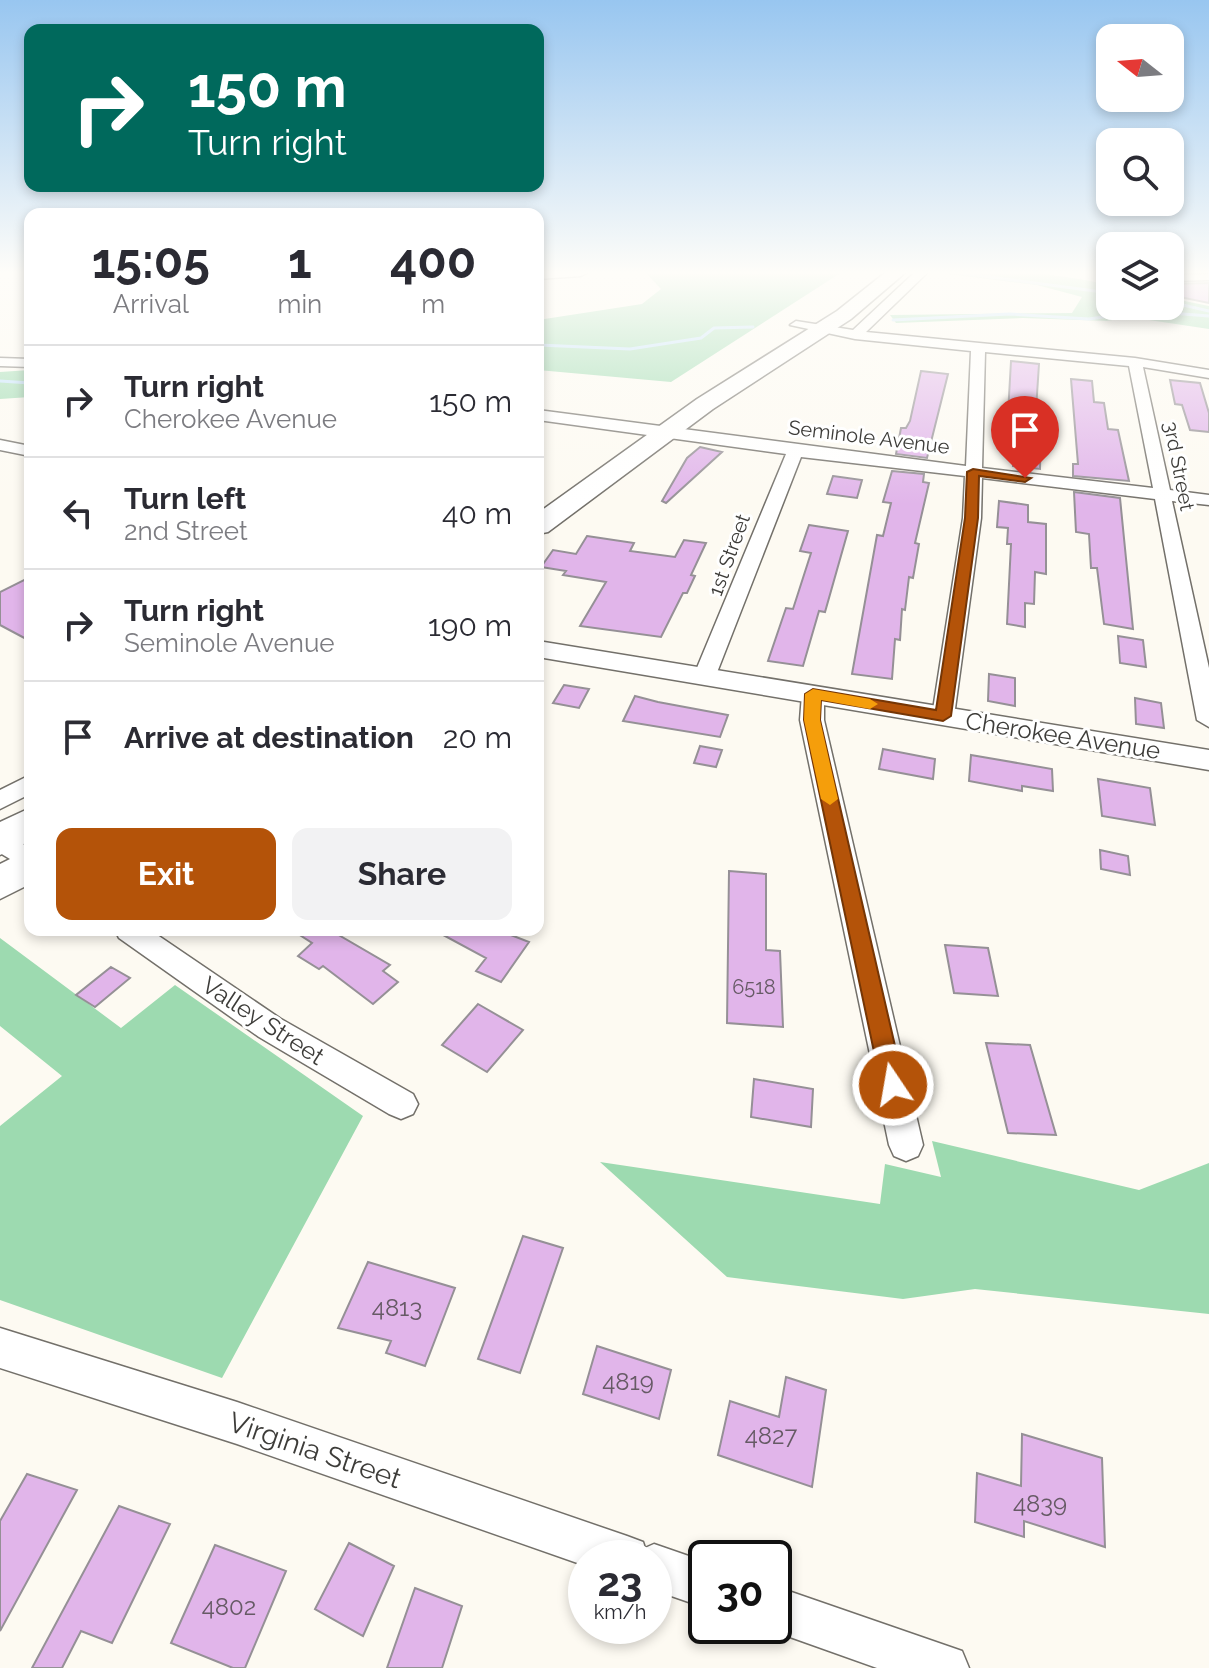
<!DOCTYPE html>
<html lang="en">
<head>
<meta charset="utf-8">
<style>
  :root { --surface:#fff; --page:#f2f2f3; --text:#2b2b33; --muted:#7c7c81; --line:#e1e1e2; --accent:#b45309 }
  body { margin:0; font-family:Raleway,sans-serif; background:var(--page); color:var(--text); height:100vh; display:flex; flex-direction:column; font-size:30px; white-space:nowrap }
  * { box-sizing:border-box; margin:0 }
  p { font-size:26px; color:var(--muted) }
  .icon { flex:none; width:44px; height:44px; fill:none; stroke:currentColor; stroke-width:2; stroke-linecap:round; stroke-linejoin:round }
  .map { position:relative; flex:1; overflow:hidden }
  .details { position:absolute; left:24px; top:208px; width:520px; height:728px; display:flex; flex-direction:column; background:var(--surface); border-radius:16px; box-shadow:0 4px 12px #0003 }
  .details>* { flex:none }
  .hud { position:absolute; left:24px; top:24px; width:520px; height:168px; border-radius:16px; box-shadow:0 4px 12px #0003; background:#00695c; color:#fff; overflow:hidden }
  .needle { width:52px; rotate:287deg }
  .tools { position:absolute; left:1096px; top:24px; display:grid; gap:16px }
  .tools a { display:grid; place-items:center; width:88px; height:88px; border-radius:16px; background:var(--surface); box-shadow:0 4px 12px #0003; font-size:40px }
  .speed { position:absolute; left:568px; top:1540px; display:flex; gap:16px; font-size:40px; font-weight:700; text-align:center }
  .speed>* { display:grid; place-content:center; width:104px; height:104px; border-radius:50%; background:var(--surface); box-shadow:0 4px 12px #0003; line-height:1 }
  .speed small { font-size:20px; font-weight:400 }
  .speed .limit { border:4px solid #111; border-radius:12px; background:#fff; color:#111 }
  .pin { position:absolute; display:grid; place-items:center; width:68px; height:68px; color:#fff; margin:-82px -34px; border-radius:50% 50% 50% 0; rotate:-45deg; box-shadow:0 0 8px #0007 }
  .pin .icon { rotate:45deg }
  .me { position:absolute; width:88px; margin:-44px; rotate:348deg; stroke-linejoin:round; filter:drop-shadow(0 0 6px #0008) }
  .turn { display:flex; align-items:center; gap:28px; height:168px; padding:0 32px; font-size:36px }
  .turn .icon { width:104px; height:104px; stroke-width:2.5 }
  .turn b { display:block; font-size:56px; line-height:68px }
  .eta { display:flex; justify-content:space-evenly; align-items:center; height:136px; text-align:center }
  .eta b { font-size:48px; font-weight:700; line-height:56px }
  .button { display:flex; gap:16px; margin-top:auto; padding:16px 32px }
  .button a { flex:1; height:92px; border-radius:16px; background:var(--accent); color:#fff; font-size:32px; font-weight:700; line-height:92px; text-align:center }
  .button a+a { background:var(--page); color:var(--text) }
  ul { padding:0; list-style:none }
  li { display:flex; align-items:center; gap:24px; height:112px; padding:0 32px; border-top:2px solid var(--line) }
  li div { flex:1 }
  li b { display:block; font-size:30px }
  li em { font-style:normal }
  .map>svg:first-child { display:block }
  .forest { fill:#9ddab0 }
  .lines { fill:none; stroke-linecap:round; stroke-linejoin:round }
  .stream { stroke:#c0e1fd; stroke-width:3 }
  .building { fill:#e1b5ea; stroke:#959096; stroke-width:2 }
  .minor-casing { stroke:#73706a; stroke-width:3 }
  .tertiary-casing { stroke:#73706a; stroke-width:3 }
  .primary-casing { stroke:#73706a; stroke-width:3 }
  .minor { fill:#fff; fill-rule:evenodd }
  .tertiary { fill:#fff; fill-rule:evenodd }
  .primary { fill:#fff; fill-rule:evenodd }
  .route { fill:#b45309; stroke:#753606; stroke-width:2 }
  .slow { fill:#f59e0b }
  .labels { text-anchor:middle; stroke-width:6; stroke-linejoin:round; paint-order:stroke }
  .far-street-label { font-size:20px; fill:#3d3c39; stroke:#fff }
  .number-label { font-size:20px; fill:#665a65 }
  .street-label { font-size:24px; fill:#3d3c39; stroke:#fff }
  .near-number-label { font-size:24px; fill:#665a65 }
  .near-street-label { font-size:28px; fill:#3d3c39; stroke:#fff }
</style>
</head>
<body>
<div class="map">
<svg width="1209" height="1668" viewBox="0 0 1209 1668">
  <rect width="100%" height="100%" fill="#fdfaf2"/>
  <path class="forest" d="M645 272H842L671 382 538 370V320L642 304 661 289Z
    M932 272C992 268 1051 272 1110 285V306H1170V298L1209 306V329L1129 317 1107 321 1023 318 896 323 890 315 1072 313 1082 297 1037 285Z
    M30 370V397L0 399V372Z
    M0 938 121 1028 175 985 363 1116 222 1378 0 1300V1126L62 1076 0 1026Z
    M932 1141 1139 1190 1209 1163V1314L975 1289 903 1299 727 1277 600 1162 880 1204 885 1164 941 1177Z"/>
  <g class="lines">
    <path class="stream" d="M952 272 1110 293
      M1170 302 1209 311
      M893 320 1009 314 1089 319 1144 311 1209 316
      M538 345 630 349 701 338 714 328 753 327
      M0 381 30 383"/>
  </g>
  <path class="building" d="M1209 283V303L1170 295V284Z
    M1011 361 1039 364 1035 425H1041L1040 469 1013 466 1015 415 1008 414Z
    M921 371 948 374 927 458 896 454 901 428H906L910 421Z
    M1071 379 1092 381 1094 402 1104 403 1108 429 1118 430 1129 481 1073 476V464H1078Z
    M1170 380 1200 383 1209 413V432L1190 430 1182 405 1175 404Z
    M700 447 722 452 666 503 662 501 687 458Z
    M892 471 924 474 923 482 929 483 915 543 919 544 913 578 909 577 905 610 902 609 900 640 895 639 892 679 852 674 877 535 883 536 891 503 883 502Z
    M833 476 862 480 857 498 827 494Z
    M1074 492 1120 498 1133 629 1104 624 1097 568H1091L1089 534 1076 532Z
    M999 501 1028 505V522L1046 524V574L1035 572 1034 604 1025 603V627L1007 624 1011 544H1007L1008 528 997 527Z
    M809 525 848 531 825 612 819 611 803 666 768 661 786 608 793 609 811 553 800 551Z
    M587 536 634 543 630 551 675 557 684 540 706 543 691 575 695 576 687 593H683L661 637 580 626 606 582 563 575 566 571 541 567 553 550 576 554Z
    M30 577V641L0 625V592Z
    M1118 636 1143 640 1146 667 1120 663Z
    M989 674 1015 678V706L988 701Z
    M564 685 589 689 579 708 553 703Z
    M635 696 658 702 728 715 720 737 623 721Z
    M1135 698 1161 703 1164 728 1136 724Z
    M700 746 722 750 716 767 694 763Z
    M883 749 935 759 933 779 879 769Z
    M971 755 1052 769 1053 791 1022 786V791L969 781Z
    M1098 779 1150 788 1155 825 1102 816Z
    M1100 850 1128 856 1130 875 1101 869Z
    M729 871 766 874V950L780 951 783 1027 727 1023Z
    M292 930H330L390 965 383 971 398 982 373 1004 323 966 319 969 298 956 312 943Z
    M434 930H498L529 942 501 982 476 971 486 958Z
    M945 945 988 948 998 996 954 993Z
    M111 967 130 978 95 1007 76 995Z
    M478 1004 523 1030 487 1072 442 1045Z
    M986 1043 1030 1045 1056 1135 1008 1133Z
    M754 1079 813 1089 811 1127 751 1117Z
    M523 1236 563 1248 520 1373 478 1359Z
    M368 1262 455 1288 425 1366 386 1353 391 1341 338 1328Z
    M597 1346 671 1370 659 1419 583 1394Z
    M786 1377 826 1390 812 1487 718 1455 730 1401 779 1417Z
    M1022 1434 1102 1458 1105 1547 1024 1521V1537L975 1522 977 1473 1021 1486Z
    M27 1474 77 1490 0 1631V1521Z
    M119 1506 170 1524 112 1643 81 1631 62 1668H32Z
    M349 1543 394 1566 363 1636 315 1609Z
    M215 1545 286 1571 245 1668H233L171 1643Z
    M415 1588 462 1606 442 1668H387Z"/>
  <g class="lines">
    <g class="minor-casing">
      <path id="minor" d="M915 272H928L866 332 1135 358 1209 370V378L1143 367 1170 490 1209 495V505L1172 501 1209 668V727L1197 720 1155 499 982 478 981 518 954 716 943 723 932 716 963 518 965 476 801 457 716 675 705 682 694 675 786 454 538 420V410L966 466 971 351 855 339 790 325 796 321 853 330ZM985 352 1129 366 1153 488 982 468Z
        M1209 274V280L1170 281V275Z
        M0 358 30 359V367L0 366Z
        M0 440 30 446V456L0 450Z
        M813 687 824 694V720L923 1145 918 1156 906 1161 894 1156 889 1145 800 720 802 694Z
        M30 775V794L0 809V790Z
        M0 831 30 848V871L0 853Z
        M115 930H150L281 1019 413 1094 418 1104 413 1114 401 1119 389 1114 259 1037 119 938Z
        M0 1328 237 1402 627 1536 643 1542 645 1548 654 1544 706 1562V1608L654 1590V1558H586V1566L237 1444 0 1368Z
        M774 1586 962 1651 969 1668H877L759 1626H774Z"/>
    </g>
    <g class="tertiary-casing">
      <path id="tertiary" d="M538 272H588L581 276 538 279Z
        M538 641 1209 750V770L538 657Z"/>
    </g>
    <g class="primary-casing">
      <path id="primary" d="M886 272H906L851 319 713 409 548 532 538 534V513L697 399 837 311Z
        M30 808V841L0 855V822Z
        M30 849V884L0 899V864Z"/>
    </g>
    <use href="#minor" class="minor"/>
    <use href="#tertiary" class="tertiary"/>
    <use href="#primary" class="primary"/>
  </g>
  <linearGradient id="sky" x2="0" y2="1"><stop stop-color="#98c6f0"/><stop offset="0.54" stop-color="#fefdf9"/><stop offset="1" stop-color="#fefdf9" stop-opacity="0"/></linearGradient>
  <rect width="1209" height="505" fill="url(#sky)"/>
  <path class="route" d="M973 469 1031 478 1025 482 979 476 978 518 951 716 943 721 821 700 820 720 904 1085 901 1092 893 1094 885 1092 881 1085 804 720 805 694 813 689 936 710 965 518 967 472Z"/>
  <path class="slow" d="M813 689 870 699 878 704 870 709 821 700 820 720 838 799 830 805 821 799 804 720 805 694Z"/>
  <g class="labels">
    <g class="far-street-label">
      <text transform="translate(869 437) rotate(7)" y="7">Seminole Avenue</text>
      <text transform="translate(1179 466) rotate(79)" y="7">3rd Street</text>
      <text transform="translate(729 555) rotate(-70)" y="7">1st Street</text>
    </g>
    <g class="number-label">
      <text x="754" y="994">6518</text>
    </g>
    <g class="street-label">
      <text transform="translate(1063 736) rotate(9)" y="8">Cherokee Avenue</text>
      <text transform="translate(263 1021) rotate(33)" y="8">Valley Street</text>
    </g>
    <g class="near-number-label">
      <text x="397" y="1316">4813</text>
      <text x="628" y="1390">4819</text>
      <text x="771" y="1444">4827</text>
      <text x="1040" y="1512">4839</text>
      <text x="229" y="1615">4802</text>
    </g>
    <g class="near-street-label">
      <text transform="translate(315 1450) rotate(19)" y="10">Virginia Street</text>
    </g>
  </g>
</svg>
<div class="tools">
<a><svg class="needle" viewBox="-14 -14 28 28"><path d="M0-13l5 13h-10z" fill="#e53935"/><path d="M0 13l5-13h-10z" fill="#7c7c81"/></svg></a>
<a><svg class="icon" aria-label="search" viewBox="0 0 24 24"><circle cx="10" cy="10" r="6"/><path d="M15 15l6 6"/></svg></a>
<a><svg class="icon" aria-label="layers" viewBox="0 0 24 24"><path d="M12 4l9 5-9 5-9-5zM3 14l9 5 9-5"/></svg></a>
</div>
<div class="speed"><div>23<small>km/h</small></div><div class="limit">30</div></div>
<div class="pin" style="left:1025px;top:478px;background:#d93025"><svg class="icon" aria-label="arrive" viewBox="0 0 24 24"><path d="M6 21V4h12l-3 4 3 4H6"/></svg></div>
<svg class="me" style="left:893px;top:1085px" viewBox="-20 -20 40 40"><circle r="17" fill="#b45309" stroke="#fff" stroke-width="3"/><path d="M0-11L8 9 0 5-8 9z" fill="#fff"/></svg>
<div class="hud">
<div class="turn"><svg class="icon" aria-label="right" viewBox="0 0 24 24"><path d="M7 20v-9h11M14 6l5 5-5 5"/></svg><div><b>150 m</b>Turn right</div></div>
</div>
<section class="details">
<div class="eta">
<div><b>15:05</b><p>Arrival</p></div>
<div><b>1</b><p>min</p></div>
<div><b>400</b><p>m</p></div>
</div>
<ul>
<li><svg class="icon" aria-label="right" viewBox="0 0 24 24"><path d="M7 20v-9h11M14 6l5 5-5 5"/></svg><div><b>Turn right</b><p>Cherokee Avenue</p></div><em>150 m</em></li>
<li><svg class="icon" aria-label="left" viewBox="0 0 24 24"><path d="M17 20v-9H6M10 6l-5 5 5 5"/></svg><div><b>Turn left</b><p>2nd Street</p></div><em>40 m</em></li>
<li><svg class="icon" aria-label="right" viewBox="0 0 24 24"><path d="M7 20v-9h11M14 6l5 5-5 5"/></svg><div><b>Turn right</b><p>Seminole Avenue</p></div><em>190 m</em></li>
<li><svg class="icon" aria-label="arrive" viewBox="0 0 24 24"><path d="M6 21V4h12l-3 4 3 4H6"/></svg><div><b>Arrive at destination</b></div><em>20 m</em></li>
</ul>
<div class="button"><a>Exit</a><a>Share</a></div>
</section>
</div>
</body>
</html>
